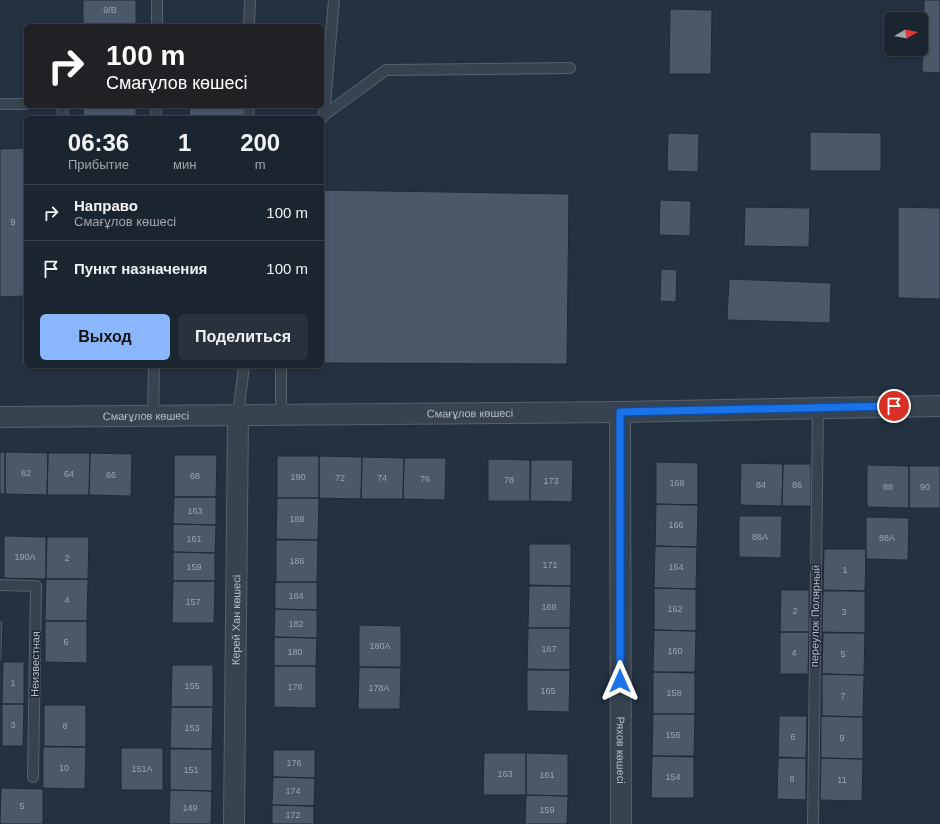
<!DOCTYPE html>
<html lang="ru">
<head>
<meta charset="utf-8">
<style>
  :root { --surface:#1b2530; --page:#28313c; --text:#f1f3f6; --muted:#a0a5ab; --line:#39424c; --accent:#8ab7fb }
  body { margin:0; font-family:Helvetica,sans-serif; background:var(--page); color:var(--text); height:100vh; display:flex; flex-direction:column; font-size:15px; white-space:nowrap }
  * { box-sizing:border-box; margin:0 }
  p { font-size:13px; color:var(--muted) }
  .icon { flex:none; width:22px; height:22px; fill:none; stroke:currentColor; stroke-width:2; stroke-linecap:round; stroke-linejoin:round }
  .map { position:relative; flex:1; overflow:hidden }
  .panel { position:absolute; left:24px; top:116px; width:300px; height:252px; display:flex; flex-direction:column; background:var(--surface); border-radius:6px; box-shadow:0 2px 6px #0003,0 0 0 1px var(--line) }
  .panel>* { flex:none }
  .banner { position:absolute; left:24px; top:24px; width:300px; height:84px; border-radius:6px; box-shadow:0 2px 6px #0003,0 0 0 1px var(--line); background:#202124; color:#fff; overflow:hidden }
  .needle { width:26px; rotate:81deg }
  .tools { position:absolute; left:884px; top:12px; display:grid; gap:8px }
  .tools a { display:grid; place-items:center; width:44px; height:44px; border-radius:6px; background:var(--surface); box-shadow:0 2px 6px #0003,0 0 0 1px var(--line); font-size:20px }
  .pin { position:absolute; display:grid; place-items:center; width:34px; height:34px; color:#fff; margin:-17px; border:2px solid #fff; border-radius:50%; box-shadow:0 1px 4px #0007 }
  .me { position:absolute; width:44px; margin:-22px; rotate:0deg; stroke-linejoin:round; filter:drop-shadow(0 0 3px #0008) }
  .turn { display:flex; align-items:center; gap:14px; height:84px; padding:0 16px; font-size:18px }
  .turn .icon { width:52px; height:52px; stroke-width:2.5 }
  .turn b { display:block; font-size:28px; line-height:34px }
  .eta { display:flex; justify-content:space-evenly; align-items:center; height:68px; text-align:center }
  .eta b { font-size:24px; font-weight:600; line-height:28px }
  .button { display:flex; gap:8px; margin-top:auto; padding:8px 16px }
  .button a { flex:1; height:46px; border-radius:6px; background:var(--accent); color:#111; font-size:16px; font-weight:600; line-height:46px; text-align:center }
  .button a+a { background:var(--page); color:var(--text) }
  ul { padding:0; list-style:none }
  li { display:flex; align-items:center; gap:12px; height:56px; padding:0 16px; border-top:1px solid var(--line) }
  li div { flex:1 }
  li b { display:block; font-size:15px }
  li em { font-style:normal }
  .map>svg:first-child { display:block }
  .building { fill:#4a5869; stroke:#1f2a37 }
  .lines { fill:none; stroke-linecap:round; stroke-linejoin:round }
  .lane-casing { stroke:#56616d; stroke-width:12 }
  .street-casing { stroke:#56616d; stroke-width:22 }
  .lane { stroke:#384350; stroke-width:10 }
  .street { stroke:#384350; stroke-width:20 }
  .route-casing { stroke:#114b97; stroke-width:10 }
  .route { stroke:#1a73e8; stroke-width:7 }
  .labels { text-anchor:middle; stroke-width:3; stroke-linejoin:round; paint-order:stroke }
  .number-label { font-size:9px; fill:#9aa4b2 }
  .street-label { font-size:11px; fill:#b5beca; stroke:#1d2835 }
</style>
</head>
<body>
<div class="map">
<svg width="940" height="824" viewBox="0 0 940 824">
  <rect width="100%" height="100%" fill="#243140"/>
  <path class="building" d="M83 0H136V26H83Z
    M924 0H940V73L922 72Z
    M670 9 712 10 711 74H669Z
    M83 106H136V118H83Z
    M190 106H245V118H189Z
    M810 132 881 133V171H810Z
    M668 133 699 134 698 172 667 171Z
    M26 148V296L0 297V149Z
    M322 190 569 194 567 364 322 363Z
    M660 200 691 201 690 236 659 235Z
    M745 207 810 208 809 247 744 246Z
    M898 207 940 208V299L898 298Z
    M661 269 677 270 676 302 660 301Z
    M729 279 831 283 830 323 727 320Z
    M22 318 26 319V364H22Z
    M0 452H5V494H0Z
    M5 452 48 453 47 495 5 494Z
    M48 453H90L89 495H47Z
    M90 453 132 454 131 496 89 495Z
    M174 455H217L216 497H174Z
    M277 456H319V498H277Z
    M319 456 362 457 361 499 319 498Z
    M362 457 404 458 403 499H361Z
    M404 458H446L445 500 403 499Z
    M488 459 530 460V501H488Z
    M531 460H573L572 502 530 501Z
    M656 462 698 463V505L656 504Z
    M741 463 783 464 782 506 740 505Z
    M783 464H811V506H782Z
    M867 465 909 466V508L867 507Z
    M909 466H940V508H909Z
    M174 497H216V525L173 524Z
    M277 498H319L318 540 276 539Z
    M656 504 698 505 697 547 655 546Z
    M739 516H782L781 558 739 557Z
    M866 517 909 518 908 560 866 559Z
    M173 524 216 525 215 553 173 552Z
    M4 536 46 537V579L4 578Z
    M47 537H89L88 579H46Z
    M276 540H318L317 582H276Z
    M529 544H571V586L529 585Z
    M655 546 697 547 696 589 654 588Z
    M824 549H866L865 591 823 590Z
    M173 552 215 553V581H173Z
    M46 579H88L87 621H45Z
    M173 581H215L214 623H172Z
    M275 582H317V610L275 609Z
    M529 586H571L570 628H528Z
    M654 588 696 589V631L654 630Z
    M781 590H809V632H780Z
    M823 591H865V633L822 632Z
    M275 609 317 610V638L274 637Z
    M0 620H3L2 662H0Z
    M45 621H87V663L45 662Z
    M359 625 401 626V667H359Z
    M528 628H570V670L527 669Z
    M654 630 696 631 695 672H653Z
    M780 632H809L808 674H780Z
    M823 633H865L864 675 822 674Z
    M274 637 317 638 316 666H274Z
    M3 662H24V704H2Z
    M172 665H213V707H171Z
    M274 666H316V708L274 707Z
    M359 667 401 668 400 709H358Z
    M527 670H570L569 712 527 711Z
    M653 672 695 673V714H653Z
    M822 674 864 675 863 717 822 716Z
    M2 704H24L23 746H2Z
    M44 705H86V747L44 746Z
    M171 707H213L212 749 170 748Z
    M653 714H695L694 756H652Z
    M779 716H807L806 758 778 757Z
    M821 716 863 717V759L821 758Z
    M43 747H86L85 789 43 788Z
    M121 748H163V790H121Z
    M170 749H212V791L170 790Z
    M273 750H315V778L273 777Z
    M484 753H526V795H483Z
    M526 753 568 754V796L526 795Z
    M652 756 694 757V798H651Z
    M778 758H806V800L777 799Z
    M821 758 863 759 862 801 820 800Z
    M273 777 315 778 314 806 272 805Z
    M1 788 43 789V824H0Z
    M170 790 212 791 211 824H169Z
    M526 795 568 796 567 824H525Z
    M272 805 314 806V824H272Z"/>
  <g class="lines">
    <g class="lane-casing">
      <path id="lane" d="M157 26V0
        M249 26 250 0
        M0 104H26
        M62 106 63 118
        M324 115 334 0
        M156 118V106
        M248 118 249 106
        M322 118 324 115 386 70 570 68
        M281 366V415
        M238 415 244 366
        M153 416 154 366
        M0 585 36 586 33 777
        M813 824 818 407"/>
    </g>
    <g class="street-casing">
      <g id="street">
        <path id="s1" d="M620 412 621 824"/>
        <path id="s2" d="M0 417 620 412 940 406"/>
        <path id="s3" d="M234 824 238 415"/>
      </g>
    </g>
    <use href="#lane" class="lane"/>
    <use href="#street" class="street"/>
  </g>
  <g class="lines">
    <g class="route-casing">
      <path id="route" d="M620 681V412L894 406"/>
    </g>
    <use href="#route" class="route"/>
  </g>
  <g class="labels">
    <g class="number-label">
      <text x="110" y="13">9/В</text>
      <text x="13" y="225">9</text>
      <text x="26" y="476">62</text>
      <text x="69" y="477">64</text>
      <text x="111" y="478">66</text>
      <text x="195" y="479">68</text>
      <text x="298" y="480">190</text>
      <text x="340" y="481">72</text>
      <text x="382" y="481">74</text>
      <text x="425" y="482">76</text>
      <text x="509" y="483">78</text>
      <text x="551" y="484">173</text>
      <text x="677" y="486">168</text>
      <text x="761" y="488">84</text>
      <text x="797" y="488">86</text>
      <text x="888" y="490">88</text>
      <text x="925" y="490">90</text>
      <text x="195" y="514">163</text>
      <text x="297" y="522">188</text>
      <text x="676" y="528">166</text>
      <text x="760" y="540">86А</text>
      <text x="887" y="541">88А</text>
      <text x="194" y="542">161</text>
      <text x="25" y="560">190А</text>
      <text x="67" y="561">2</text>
      <text x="297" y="564">186</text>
      <text x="550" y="568">171</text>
      <text x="194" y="570">159</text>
      <text x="676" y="570">164</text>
      <text x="845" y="573">1</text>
      <text x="296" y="599">184</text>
      <text x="67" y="603">4</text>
      <text x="193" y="605">157</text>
      <text x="549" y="610">169</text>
      <text x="675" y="612">162</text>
      <text x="795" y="614">2</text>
      <text x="844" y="615">3</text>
      <text x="296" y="627">182</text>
      <text x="66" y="645">6</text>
      <text x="380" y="649">180А</text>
      <text x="549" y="652">167</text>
      <text x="675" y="654">160</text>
      <text x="295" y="655">180</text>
      <text x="794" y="656">4</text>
      <text x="843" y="657">5</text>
      <text x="13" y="686">1</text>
      <text x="192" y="689">155</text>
      <text x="295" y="690">178</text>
      <text x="379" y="691">178А</text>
      <text x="548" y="694">165</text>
      <text x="674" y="696">158</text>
      <text x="843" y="699">7</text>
      <text x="13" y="728">3</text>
      <text x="65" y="729">8</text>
      <text x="192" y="731">153</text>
      <text x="673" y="738">156</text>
      <text x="793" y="740">6</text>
      <text x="842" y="741">9</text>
      <text x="294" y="766">176</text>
      <text x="64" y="771">10</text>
      <text x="142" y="772">151А</text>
      <text x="191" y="773">151</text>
      <text x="505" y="777">163</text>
      <text x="547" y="778">161</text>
      <text x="673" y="780">154</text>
      <text x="792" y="782">8</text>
      <text x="842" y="783">11</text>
      <text x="293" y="794">174</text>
      <text x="22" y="809">5</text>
      <text x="190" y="811">149</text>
      <text x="547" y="813">159</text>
      <text x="293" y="818">172</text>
    </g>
    <g class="street-label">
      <text dy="4" stroke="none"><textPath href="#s2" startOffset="470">Смағұлов көшесі</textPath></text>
      <text dy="4" stroke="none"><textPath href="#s2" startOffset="146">Смағұлов көшесі</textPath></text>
      <text transform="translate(815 616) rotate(-89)" y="4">переулок Полярный</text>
      <text dy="4" stroke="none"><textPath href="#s3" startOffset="204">Керей Хан көшесі</textPath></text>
      <text transform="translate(35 664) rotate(-89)" y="4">Неизвестная</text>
      <text dy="4" stroke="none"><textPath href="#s1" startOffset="338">Ряхов көшесі</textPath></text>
    </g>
  </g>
</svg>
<div class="tools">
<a><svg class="needle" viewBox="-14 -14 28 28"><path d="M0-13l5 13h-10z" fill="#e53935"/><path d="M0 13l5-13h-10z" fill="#a0a5ab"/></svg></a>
</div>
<div class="pin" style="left:894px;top:406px;background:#d93025"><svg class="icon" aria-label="arrive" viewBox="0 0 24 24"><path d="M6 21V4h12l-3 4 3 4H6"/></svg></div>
<svg class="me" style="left:620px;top:681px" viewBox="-20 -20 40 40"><path d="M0-17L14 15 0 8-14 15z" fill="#1a73e8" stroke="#fff" stroke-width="4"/></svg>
<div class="banner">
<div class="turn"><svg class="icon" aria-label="right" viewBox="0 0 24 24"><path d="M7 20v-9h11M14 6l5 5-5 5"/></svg><div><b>100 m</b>Смағұлов көшесі</div></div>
</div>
<section class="panel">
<div class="eta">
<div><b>06:36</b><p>Прибытие</p></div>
<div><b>1</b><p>мин</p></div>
<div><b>200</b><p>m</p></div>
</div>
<ul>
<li><svg class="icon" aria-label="right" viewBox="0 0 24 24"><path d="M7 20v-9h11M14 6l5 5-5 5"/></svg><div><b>Направо</b><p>Смағұлов көшесі</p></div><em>100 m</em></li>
<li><svg class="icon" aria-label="arrive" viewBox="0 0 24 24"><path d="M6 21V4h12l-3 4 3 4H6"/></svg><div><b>Пункт назначения</b></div><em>100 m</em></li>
</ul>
<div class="button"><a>Выход</a><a>Поделиться</a></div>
</section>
</div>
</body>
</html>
